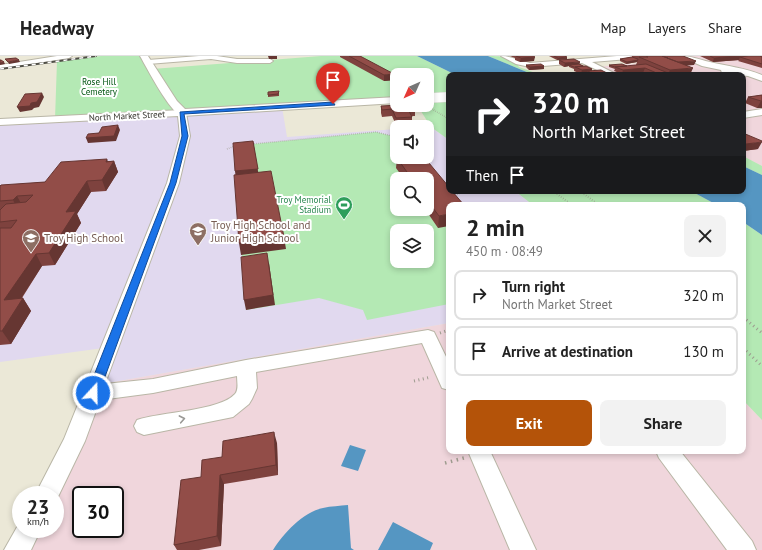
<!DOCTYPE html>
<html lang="en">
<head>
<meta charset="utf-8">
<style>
  :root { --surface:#fff; --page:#f2f2f2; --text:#222; --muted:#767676; --line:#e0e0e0; --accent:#b45309 }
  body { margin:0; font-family:"PT Sans",sans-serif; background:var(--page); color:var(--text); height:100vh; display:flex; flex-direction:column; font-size:15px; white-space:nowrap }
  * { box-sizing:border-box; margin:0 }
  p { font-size:13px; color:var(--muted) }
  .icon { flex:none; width:22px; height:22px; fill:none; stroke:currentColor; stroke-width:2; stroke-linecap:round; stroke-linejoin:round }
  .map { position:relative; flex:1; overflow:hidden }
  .drawer { position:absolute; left:446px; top:146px; width:300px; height:252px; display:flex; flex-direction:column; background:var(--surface); border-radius:8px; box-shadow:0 2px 6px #0003 }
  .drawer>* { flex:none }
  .guide { position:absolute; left:446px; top:16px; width:300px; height:122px; border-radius:8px; box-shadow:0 2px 6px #0003; background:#202124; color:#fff; overflow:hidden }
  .needle { width:26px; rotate:225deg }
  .buttons { position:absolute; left:390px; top:12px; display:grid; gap:8px }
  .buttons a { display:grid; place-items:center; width:44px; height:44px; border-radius:8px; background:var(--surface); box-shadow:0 2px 6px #0003; font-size:20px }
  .speed { position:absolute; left:12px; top:430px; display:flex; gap:8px; font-size:20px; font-weight:700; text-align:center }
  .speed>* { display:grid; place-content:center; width:52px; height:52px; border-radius:50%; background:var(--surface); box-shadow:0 2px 6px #0003; line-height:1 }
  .speed small { font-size:10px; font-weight:400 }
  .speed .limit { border:2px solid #111; border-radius:6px; background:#fff; color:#111 }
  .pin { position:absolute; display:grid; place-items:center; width:34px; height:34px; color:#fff; margin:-41px -17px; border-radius:50% 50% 50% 0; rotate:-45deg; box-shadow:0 0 4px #0007 }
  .pin .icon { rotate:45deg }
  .me { position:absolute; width:44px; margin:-22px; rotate:21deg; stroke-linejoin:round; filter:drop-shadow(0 0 3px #0008) }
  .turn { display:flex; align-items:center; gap:14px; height:84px; padding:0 20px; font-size:18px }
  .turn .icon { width:52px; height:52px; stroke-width:2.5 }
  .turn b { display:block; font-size:28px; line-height:34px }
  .then { display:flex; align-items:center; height:38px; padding:0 20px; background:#0003; gap:8px; font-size:15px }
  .round { display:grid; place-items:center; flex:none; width:42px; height:42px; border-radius:8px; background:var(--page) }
  .summary { display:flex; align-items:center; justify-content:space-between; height:68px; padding:0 20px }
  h1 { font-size:24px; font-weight:800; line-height:30px }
  .action { display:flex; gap:8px; margin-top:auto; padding:8px 20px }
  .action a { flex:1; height:46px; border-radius:8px; background:var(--accent); color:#fff; font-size:16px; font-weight:800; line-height:46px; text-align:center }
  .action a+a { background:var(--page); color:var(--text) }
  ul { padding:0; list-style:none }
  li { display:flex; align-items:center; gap:12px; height:50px; margin:0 8px 6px; padding:0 12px; border:2px solid var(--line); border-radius:8px }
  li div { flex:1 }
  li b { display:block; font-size:15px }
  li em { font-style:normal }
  header { display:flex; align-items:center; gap:24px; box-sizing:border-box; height:56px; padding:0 20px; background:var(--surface); border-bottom:1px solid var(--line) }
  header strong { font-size:19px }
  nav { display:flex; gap:22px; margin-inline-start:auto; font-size:14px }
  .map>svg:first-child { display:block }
  .commercial { fill:#f0d6dc; fill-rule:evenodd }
  .education { fill:#e1d9ef; fill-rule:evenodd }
  .green { fill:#b4e9b4; fill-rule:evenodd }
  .water { fill:#5596c2 }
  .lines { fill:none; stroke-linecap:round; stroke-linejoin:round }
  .minor-casing { stroke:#b9b6a6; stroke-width:2 }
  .major-casing { stroke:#b9b6a6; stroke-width:2 }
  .path-far4 { stroke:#9e9c8f; stroke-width:1; stroke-dasharray:0.5 1.5; stroke-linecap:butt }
  .path-far3 { stroke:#9e9c8f; stroke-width:1.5; stroke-dasharray:0.5 1.5; stroke-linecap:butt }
  .path-far2 { stroke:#9e9c8f; stroke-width:2; stroke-dasharray:0.5 2; stroke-linecap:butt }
  .path-far1 { stroke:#9e9c8f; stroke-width:3; stroke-dasharray:1 3.5; stroke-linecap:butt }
  .path { stroke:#9e9c8f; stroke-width:3.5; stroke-dasharray:1.5 4.5; stroke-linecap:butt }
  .minor { fill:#fff; fill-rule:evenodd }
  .major { fill:#fff; fill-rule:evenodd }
  .rail-casing { stroke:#4f4e46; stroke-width:2 }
  .rail { stroke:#fff; stroke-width:1.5; stroke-dasharray:4; stroke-linecap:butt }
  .major-bridge-casing { stroke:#b9b6a6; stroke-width:10; stroke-linecap:butt }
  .major-bridge { stroke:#fff; stroke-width:10 }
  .wall { fill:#7e423e }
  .shaded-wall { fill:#663632 }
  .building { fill:#924d48; stroke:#663632 }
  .oneway { stroke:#999895 }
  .route { fill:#1a73e8; stroke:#114b97 }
  .labels { text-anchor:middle; stroke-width:4; stroke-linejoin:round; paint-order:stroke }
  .far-park-label { font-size:9px; fill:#005510; stroke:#fff }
  .far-street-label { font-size:9px; fill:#33322b; stroke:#fff }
  .far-leisure-label { font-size:9px; fill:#27864d; stroke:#fff; text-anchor:end }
  .education-label { font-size:11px; fill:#785e54; stroke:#fff; text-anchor:start }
</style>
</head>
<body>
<header>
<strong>Headway</strong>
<nav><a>Map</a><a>Layers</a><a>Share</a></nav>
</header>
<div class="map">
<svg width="762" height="494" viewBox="0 0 762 494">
  <rect width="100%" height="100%" fill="#ebe8d7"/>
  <path class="commercial" d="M640 0H753L762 2V110L743 100V19H572L606 16 595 11 641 7Z
    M449 267V395H743V344L762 364V494H17L29 473H55V439L96 329ZM81 439H115V473H81Z"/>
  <path class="education" d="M282 51 287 81 397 73V101H427V71H424H431L449 84V135H515L533 149H449V267L96 329 111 291 0 306V66ZM397 123H427V153H397ZM397 175H427V205H397Z"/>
  <path class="green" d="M101 0H144L152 13 321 0H417L456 19H449V84L431 71 417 49H427V19H397V44L55 63 57 5Z
    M488 0C498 0 514 0 519 11L541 19H534Z
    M376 76 396 81 397 83V101H409L449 149V248L367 264 363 254 319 242 246 254 234 90ZM397 123H427V153H397ZM397 175H427V205H397Z
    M743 100 762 110V119L743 110Z
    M515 135H691L717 149H533Z
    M743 166 762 179V364L743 344Z"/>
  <path class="water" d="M417 0H488L534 19H456Z
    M743 110 762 119V179L743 166V149H717L691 135H743Z
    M350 389 366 394 358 415 341 410Z
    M348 449 351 492 354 494H273C283 478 303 456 323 452 331 450 340 450 348 449Z
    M393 466 433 487 430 494H378Z"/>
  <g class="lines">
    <g class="minor-casing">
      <path id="minor" d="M57 0H72L69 2 0 13V9Z
        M199 0H217L237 3H270L273 5 270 7H237L211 3 148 8 145 6 148 4Z
        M501 0C511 0 520 5 530 7L617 0H644L641 2 592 6 618 19H608L582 7 530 11 516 8Z
        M762 53V59L743 62V56Z
        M182 54 186 57 190 80 179 127 105 328 153 323 246 304 428 274 434 276 449 307V334L442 332 422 287 256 316 257 332 252 343 249 348 233 361 144 379 137 376 134 370 137 364C160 356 220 355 235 338 239 333 237 326 237 320L153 337 100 344 85 385 55 447V439H35L64 383 167 127 180 80 178 60 0 69V63Z
        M468 395H490L536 494H510Z
        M656 395H680L752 485 756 494H727L659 402Z
        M21 464V473H41L31 494H4Z"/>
    </g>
    <g class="major-casing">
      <path id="major" d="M140 0H148L177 45 185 53 397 41V47L182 60C170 57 147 12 140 0Z
        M679 0C692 0 697 3 710 6 727 10 745 12 762 19V25L748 20 722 17 721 14 702 10Z"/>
    </g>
    <path class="path-far4" d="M391 17 397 20
      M394 24 397 25"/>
    <path class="path-far3" d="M432 53 449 63
      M252 88 376 76 396 81 397 83
      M227 93 235 90"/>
    <path class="path-far2" d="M553 135 572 149
      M580 135 599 149
      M452 139 470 135"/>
    <path class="path-far1" d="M743 261 762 277
      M440 277 449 274
      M743 292 762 310
      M414 325 431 321"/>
    <path class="path" d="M445 407 464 402"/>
    <use href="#minor" class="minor"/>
    <use href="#major" class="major"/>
    <g class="rail-casing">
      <path id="rail" d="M0 13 96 0"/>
    </g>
    <use href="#rail" class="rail"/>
    <g class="major-bridge-casing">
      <path id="major-bridge" d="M428 42 449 41"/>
    </g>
    <use href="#major-bridge" class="major-bridge"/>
  </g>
  <path class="wall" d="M340 0H360L394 24 384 25 340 1Z
    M510 0H533L534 5 520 6 515 4V2Z
    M549 0H564L567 3 557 4Z
    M632 0H683L694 9H687L690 19H649L643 17 622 18 614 15 615 13 609 11V9L627 10 636 9 637 6 626 8 620 5V3L632 1Z
    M700 0H762V12L738 5 739 4 713 6Z
    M559 4 579 8 592 13V15L607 19H587V17L581 18 574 15V13L569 11V10L564 11 559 8Z
    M526 9 544 10V13L529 14 526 11Z
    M279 37V40L268 41V39Z
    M762 39V52H757L745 47 748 41Z
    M381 50 415 53V60H412V68L396 69 392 60 382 61 381 57Z
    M743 77 758 93 743 95Z
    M397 102 449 131 438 172 425 153H427V123H404L396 112Z
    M108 105H114L118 116 106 135 91 136 77 158 81 167 55 209 42 210 22 242H23L31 255 11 288 0 289V130L45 126Z
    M277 387 278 419 224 428 221 490 199 494H177L174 489 222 401Z"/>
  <path class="shaded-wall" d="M268 0H277V3H269Z
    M735 0H757L740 1 739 4 713 6 714 2Z
    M535 1 534 5 520 6 521 2Z
    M567 1V3L557 4 558 2Z
    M19 4 20 6 9 8 8 6Z
    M638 4 637 6 626 8 627 6Z
    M696 5 694 9 668 11 669 7Z
    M4 6 5 8 0 9V7Z
    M580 6 579 10 569 9V10L564 11 565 7Z
    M544 10V13L529 14 530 11Z
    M591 12 590 13H592L591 17 588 15 587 17 581 18 582 14Z
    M645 12 643 17 622 18 623 14Z
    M693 12 690 19H668L670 14Z
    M607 17V19H593V18Z
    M668 17V19H659V18Z
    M394 18V24L384 25V19Z
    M42 37 44 41 39 51 34 52 32 54 20 56 17 51 31 47Z
    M761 45H762V52H757Z
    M118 69 120 74 116 85 88 87 86 82Z
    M253 85 259 121 236 124 235 115Z
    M762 86 758 93 743 95V93L746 88Z
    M107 103 110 111 114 105 118 116 106 135 102 124 106 106Z
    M87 125 91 136 77 158 81 167 55 209 49 197 66 156Z
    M17 140 23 151 19 156 13 144Z
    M449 158V170L438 172 439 160Z
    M284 181 286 193 241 199 239 187Z
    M36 198 42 210 12 256 4 244Z
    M269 207 275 249 246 254 244 244Z
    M23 242 31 255 11 288 2 275Z
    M274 376 277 387 278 419 276 409Z
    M220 419 224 428 221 490 217 480Z"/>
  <path class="building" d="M349 0H360L394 18 384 19Z
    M516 0H533L535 1 521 2Z
    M554 0H564L567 1 558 2Z
    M646 0H662L693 12 670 14 639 1H648Z
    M662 0H683L696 5 678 6 667 2H668Z
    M710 0H735L714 2Z
    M748 0H760L762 1V8L740 1Z
    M632 1 638 3V4L627 6 620 3Z
    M16 2 19 4 8 6 5 3Z
    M574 3 580 6 565 7 559 4Z
    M0 4H1L4 6 0 7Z
    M541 8 544 10 530 11 526 9Z
    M579 8 583 10 575 11H574L569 9Z
    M622 8 627 10 615 11 609 9Z
    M646 8 668 17 659 18 645 12 623 14 615 11Z
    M586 10 592 13 582 14 575 11Z
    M601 14 607 17 593 18 588 15Z
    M279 35 278 38 268 39V36Z
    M42 37 37 46 31 47 30 50 17 51 25 38Z
    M762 39V45H761L748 41Z
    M400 49H413L415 53H408L412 61 396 62 392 53 382 54 381 50Z
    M118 69 114 80 86 82 88 78 99 77 102 71Z
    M743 77 762 85V86L746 88 743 86Z
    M253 85 258 113 235 115 233 87Z
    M405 101H424L449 131V135H452L464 149H449V158L439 160 427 144V123H412L397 102Z
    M107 103 106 106 114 105 102 124 87 125 66 156 76 155 49 197 36 198 4 244 23 242 2 275H0V172H11L17 164 0 166V154L6 148 26 146 33 139 17 140 13 144 0 145V130L1 129 45 126 61 106Z
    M271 115 284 181 239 187 234 119Z
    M267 197 273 239 244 244 241 201Z
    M274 376 276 409 220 419 217 480 174 489 181 424 201 421 202 404 222 401 223 385Z"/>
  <defs><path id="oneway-chevron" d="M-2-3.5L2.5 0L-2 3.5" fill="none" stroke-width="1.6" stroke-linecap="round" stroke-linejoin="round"/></defs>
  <use class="oneway" href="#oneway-chevron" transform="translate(182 363) rotate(-11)"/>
  <path class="route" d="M333 46 335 49 184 58 188 80 176 127 99 337 97 340 93 341 89 340 87 337 170 127 182 80 180 56Z"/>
  <defs>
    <g id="stadium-pin" transform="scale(0.9)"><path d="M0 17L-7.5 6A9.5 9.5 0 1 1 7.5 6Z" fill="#2e9e5b" stroke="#fff"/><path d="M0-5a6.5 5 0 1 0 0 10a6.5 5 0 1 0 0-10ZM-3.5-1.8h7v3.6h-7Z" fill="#fff"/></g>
    <g id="school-pin" transform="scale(0.9)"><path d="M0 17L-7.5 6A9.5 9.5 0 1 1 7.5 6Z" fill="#8d6e63" stroke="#fff"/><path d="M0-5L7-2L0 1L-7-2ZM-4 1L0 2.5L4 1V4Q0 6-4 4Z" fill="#fff"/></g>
  </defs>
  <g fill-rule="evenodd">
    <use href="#stadium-pin" x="344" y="149"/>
    <use href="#school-pin" x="198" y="175"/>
    <use href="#school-pin" x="31" y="182"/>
  </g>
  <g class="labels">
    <g class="far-park-label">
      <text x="99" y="29">Rose Hill<tspan x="99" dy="10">Cemetery</tspan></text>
    </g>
    <g class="far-street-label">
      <text transform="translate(127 60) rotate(-3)" y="3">North Market Street</text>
    </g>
    <g class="far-leisure-label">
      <text x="331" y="147">Troy Memorial<tspan x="331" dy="10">Stadium</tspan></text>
    </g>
    <g class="education-label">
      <text x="211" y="173">Troy High School and<tspan x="211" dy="13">Junior High School</tspan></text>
      <text x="44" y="186">Troy High School</text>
    </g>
  </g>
</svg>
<div class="buttons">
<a><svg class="needle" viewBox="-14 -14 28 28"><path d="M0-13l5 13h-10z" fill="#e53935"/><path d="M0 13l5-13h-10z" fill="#767676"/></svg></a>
<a><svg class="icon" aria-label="sound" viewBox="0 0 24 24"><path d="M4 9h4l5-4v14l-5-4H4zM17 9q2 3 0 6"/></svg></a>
<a><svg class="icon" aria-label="search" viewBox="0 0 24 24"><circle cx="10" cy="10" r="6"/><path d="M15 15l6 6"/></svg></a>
<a><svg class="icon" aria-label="layers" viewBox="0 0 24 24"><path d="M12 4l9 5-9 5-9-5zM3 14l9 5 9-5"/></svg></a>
</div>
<div class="speed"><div>23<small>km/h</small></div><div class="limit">30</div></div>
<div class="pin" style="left:333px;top:48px;background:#d93025"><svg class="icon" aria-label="arrive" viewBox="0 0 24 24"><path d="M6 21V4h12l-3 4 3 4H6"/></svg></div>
<svg class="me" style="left:93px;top:337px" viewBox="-20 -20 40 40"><circle r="17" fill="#1a73e8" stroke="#fff" stroke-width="3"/><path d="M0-11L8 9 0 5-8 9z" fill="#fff"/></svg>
<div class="guide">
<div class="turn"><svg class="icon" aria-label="right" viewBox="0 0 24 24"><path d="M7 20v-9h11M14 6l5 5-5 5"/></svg><div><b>320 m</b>North Market Street</div></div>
<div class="then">Then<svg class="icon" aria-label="arrive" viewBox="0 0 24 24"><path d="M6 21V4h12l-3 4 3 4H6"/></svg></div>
</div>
<section class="drawer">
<div class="summary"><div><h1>2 min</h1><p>450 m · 08:49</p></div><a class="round"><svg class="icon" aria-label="close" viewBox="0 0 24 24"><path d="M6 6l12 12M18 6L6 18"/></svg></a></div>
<ul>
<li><svg class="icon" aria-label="right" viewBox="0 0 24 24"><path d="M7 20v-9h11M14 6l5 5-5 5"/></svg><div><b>Turn right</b><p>North Market Street</p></div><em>320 m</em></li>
<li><svg class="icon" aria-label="arrive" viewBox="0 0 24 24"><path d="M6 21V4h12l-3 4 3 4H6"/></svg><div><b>Arrive at destination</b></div><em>130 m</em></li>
</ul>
<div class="action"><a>Exit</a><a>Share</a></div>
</section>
</div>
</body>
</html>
